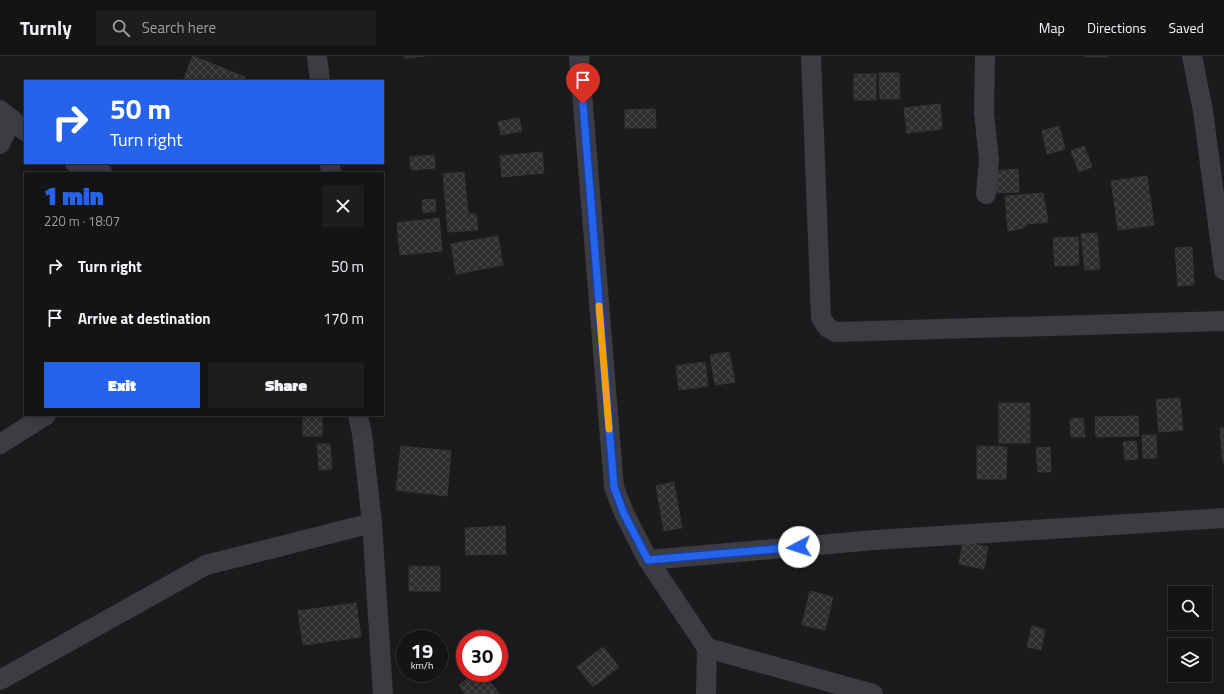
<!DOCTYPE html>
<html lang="en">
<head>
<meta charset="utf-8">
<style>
  :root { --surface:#141416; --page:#1d1d1f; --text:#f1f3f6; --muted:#9d9ea1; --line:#333335; --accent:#2563eb }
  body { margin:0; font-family:"Titillium Web",sans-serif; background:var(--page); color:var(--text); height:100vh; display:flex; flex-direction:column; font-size:15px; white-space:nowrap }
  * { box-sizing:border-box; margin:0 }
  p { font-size:13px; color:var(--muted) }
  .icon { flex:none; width:22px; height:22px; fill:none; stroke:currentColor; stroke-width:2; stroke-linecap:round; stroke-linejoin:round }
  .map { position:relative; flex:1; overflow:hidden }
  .details { position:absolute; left:24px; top:116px; width:360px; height:244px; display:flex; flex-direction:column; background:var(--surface); border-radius:0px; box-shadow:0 2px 10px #0003,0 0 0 1px var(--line) }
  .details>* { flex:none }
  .top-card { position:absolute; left:24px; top:24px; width:360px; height:84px; border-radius:0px; box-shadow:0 2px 10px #0003,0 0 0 1px var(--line); background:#2563eb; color:#fff; overflow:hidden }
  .buttons { position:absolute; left:1168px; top:530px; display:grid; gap:8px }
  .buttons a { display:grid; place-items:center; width:44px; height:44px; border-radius:0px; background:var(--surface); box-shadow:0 2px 10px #0003,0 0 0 1px var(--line); font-size:20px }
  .speed { position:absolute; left:396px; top:574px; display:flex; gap:8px; font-size:20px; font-weight:700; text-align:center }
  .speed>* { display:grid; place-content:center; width:52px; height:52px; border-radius:50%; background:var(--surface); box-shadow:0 2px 10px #0003,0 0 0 1px var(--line); line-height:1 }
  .speed small { font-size:10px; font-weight:400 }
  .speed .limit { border:6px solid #d22; background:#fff; color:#111 }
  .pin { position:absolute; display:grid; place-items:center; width:34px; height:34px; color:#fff; margin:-41px -17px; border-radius:50% 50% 50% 0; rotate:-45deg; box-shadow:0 0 4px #0007 }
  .pin .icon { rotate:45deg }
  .me { position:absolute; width:44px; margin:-22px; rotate:265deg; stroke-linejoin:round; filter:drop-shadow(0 0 3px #0008) }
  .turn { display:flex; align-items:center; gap:14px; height:84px; padding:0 20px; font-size:18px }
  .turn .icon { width:52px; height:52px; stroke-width:2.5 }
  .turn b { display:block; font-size:28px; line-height:34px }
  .round { display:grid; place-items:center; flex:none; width:42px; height:42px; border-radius:0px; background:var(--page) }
  .overview { display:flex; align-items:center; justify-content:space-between; height:68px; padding:0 20px }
  h1 { font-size:24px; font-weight:800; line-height:30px; color:var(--accent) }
  .action { display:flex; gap:8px; margin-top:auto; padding:8px 20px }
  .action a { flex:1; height:46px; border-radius:0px; background:var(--accent); color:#fff; font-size:16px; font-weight:800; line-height:46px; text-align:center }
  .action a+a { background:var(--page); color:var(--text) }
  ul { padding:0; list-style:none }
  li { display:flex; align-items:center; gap:12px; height:52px; padding:0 20px }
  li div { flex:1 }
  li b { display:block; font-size:15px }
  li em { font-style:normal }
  header { display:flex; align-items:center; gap:24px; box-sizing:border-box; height:56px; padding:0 20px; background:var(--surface); border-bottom:1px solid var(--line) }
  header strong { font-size:19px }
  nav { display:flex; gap:22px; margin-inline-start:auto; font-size:14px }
  .search { width:280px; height:36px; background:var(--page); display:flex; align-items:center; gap:10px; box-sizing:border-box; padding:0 14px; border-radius:0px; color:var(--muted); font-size:15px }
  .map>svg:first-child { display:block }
  .building { fill:url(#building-cross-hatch); stroke:#353539 }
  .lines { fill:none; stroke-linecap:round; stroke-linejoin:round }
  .minor { stroke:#3c3c42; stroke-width:20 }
  .route-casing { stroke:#184099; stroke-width:10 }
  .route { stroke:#2563eb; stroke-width:7 }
  .slow { stroke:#f59e0b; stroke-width:7 }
</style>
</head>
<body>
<header>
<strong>Turnly</strong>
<div class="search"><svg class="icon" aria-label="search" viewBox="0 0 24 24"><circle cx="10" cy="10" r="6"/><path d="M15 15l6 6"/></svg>Search here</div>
<nav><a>Map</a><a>Directions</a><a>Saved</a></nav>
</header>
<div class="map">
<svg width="1224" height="638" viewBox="0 0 1224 638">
  <defs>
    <pattern id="building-cross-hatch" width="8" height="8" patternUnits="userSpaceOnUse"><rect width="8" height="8" fill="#2e2e31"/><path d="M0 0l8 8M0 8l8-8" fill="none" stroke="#4a4a4d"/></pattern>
  </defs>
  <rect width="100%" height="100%" fill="#1b1b1d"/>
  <path class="building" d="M193 0 245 21 243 25H192L184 22Z
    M404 0H425L404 2Z
    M1085 0H1108V1H1085Z
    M879 17H899L900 43H880Z
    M854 18H876V44H854Z
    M940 48 942 73 907 77 904 52Z
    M655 53 656 72H625V54Z
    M519 62 522 75 501 79 498 66Z
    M1059 70 1065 93 1047 98 1042 75Z
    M1084 90 1092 111 1079 116 1071 95Z
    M542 96 544 117 502 121 500 100Z
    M434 99 435 112 411 114 410 101Z
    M1018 113 1019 136 994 137 993 115Z
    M464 116 468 158H476L478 174 448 176 443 118Z
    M1147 120 1154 169 1118 174 1111 125Z
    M1043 137 1048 166 1027 168 1024 172 1008 175 1005 140Z
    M435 143 436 155 423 157 422 144Z
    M439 162 442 195 400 199 397 167Z
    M1097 177 1100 213 1085 214 1081 178Z
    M498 180 503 209 456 218 451 188Z
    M1078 181 1079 209 1055 210 1053 182Z
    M1192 191 1194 229 1178 230 1175 192Z
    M729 296 735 326 715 329 710 299Z
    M705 306 708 330 679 334 676 310Z
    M1180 342 1183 374 1159 376 1156 344Z
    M999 347H1030V387H999Z
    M322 360V380H303V361Z
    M1138 360 1139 380 1096 381 1095 361Z
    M1083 362 1085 381H1071L1070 363Z
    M1220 372H1224V407H1223Z
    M1142 379H1156L1157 402H1143Z
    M1136 385 1138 403 1125 404 1123 386Z
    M317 388H330L332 413 319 414Z
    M401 390 451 395 447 440 396 434Z
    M977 390 1007 391 1006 423H977Z
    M1050 391 1051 416H1038L1036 392Z
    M674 426 682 472 664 475 656 430Z
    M505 470 506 498 466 499 465 472Z
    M963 486 988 491 984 513 959 508Z
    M409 510 440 511V535H409Z
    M810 535 833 541 825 574 802 569Z
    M356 547 361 581 303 589 298 555Z
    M1032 570 1045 574 1041 594 1027 591Z
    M603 591 619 611 593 631 577 611Z
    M475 617H484L499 638H465L459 629Z"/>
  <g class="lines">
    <path class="minor" d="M317 0 320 25
      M579 0 614 431 624 457 648 504 707 592 706 638
      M811 0 821 262 828 272 836 276 1224 265
      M985 0 984 57 989 103 986 138
      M1192 0 1203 55 1224 214
      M0 54 25 75
      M0 88 12 63
      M75 107 102 117
      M330 107 331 117
      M358 359 362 378 372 467 383 638
      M0 388 46 359
      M648 504 875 484 1224 462
      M707 592 873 638
      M0 624 206 509 372 467"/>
  </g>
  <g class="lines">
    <g class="route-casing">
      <path id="route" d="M583 48 614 431 624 458 648 504 799 491"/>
    </g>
    <use href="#route" class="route"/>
    <path class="slow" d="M599 250 609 373"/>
  </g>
</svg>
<div class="buttons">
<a><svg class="icon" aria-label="search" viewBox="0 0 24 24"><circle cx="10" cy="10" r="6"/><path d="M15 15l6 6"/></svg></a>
<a><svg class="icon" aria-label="layers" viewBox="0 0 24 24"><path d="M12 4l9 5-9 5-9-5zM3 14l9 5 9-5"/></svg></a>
</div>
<div class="speed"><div>19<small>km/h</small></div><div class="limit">30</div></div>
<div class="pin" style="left:583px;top:48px;background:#d93025"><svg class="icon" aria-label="arrive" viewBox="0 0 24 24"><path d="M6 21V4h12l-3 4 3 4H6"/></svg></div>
<svg class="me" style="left:799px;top:491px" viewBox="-20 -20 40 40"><circle r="19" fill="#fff"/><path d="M0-13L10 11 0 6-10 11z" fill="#2563eb"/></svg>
<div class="top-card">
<div class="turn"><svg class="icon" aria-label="right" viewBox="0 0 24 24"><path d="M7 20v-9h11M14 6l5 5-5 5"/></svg><div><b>50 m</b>Turn right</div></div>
</div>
<section class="details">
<div class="overview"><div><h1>1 min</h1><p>220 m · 18:07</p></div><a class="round"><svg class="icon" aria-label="close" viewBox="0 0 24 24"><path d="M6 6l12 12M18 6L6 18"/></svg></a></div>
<ul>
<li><svg class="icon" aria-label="right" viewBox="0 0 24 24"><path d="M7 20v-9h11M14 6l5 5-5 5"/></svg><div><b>Turn right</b></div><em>50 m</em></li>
<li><svg class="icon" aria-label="arrive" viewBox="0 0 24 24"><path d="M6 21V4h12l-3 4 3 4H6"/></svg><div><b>Arrive at destination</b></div><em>170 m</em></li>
</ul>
<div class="action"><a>Exit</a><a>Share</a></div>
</section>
</div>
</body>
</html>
